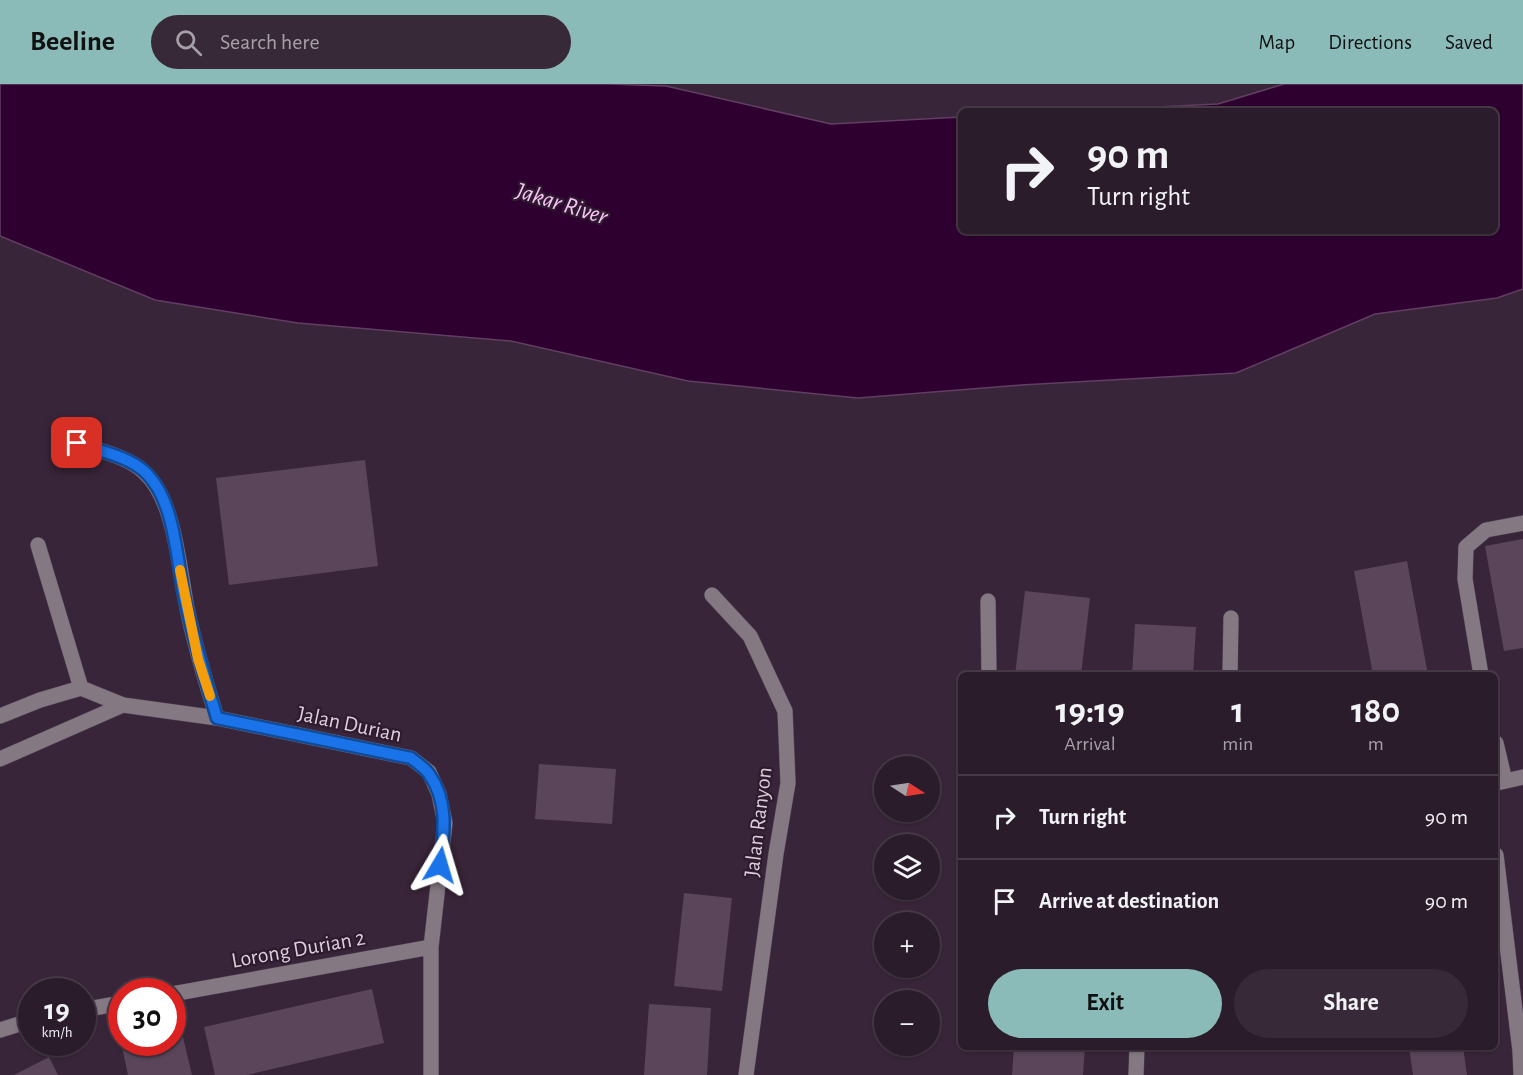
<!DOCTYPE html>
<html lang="en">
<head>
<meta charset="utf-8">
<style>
  :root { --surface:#2b1c2b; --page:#372937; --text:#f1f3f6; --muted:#a6a1a9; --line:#473a47; --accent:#8bbbb9 }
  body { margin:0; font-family:"Alegreya Sans",sans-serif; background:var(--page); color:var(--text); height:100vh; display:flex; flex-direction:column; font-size:22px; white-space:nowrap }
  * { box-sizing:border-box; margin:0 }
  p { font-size:20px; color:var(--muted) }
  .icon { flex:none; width:33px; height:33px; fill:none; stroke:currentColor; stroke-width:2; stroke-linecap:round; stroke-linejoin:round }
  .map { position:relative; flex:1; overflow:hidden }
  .panel { position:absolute; left:958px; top:588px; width:540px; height:378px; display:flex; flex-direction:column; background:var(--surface); border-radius:9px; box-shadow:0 2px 4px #0004,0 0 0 2px var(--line) }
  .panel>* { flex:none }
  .guide { position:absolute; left:958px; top:24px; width:540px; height:126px; border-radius:9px; box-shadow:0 2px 4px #0004,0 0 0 2px var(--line); background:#2b1c2b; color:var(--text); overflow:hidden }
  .needle { width:39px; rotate:102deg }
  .tools { position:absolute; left:874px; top:672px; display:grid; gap:12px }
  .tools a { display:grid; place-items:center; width:66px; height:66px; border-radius:50%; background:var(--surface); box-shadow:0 2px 4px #0004,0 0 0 2px var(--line); font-size:30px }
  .speed { position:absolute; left:18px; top:894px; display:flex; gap:12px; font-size:30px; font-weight:700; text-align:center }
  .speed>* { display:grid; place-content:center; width:78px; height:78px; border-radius:50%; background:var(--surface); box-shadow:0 2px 4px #0004,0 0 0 2px var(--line); line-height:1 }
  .speed small { font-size:15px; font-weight:400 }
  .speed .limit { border:9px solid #d22; background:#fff; color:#111 }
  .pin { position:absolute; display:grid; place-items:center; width:51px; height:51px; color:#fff; margin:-26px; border-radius:12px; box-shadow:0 3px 9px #0006 }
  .me { position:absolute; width:66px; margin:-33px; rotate:7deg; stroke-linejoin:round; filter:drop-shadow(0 0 4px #0008) }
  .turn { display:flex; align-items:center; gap:21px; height:126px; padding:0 30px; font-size:27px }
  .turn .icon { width:78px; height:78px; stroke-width:2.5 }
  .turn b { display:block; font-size:42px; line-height:51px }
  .eta { display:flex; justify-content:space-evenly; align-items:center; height:102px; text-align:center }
  .eta b { font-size:36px; font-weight:700; line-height:42px }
  .button { display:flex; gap:12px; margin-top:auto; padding:12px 30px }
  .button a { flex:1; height:69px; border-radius:36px; background:var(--accent); color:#111; font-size:24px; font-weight:700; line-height:69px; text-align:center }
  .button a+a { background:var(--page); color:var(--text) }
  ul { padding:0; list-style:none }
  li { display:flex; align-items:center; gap:18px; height:84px; padding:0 30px; border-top:2px solid var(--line) }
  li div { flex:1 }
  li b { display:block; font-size:22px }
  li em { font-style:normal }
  header { display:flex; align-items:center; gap:36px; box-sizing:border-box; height:84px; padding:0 30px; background:var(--accent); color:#111 }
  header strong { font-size:28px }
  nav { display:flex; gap:33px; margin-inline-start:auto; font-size:21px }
  .search { width:420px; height:54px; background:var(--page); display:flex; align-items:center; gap:15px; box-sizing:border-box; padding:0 21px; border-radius:33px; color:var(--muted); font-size:22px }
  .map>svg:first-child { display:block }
  .water { fill:#2d002f; stroke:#623e63; stroke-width:1.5 }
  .building { fill:#5a455a }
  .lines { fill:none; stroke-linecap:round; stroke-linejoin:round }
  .minor-casing { stroke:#564456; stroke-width:16 }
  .minor { stroke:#847983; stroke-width:15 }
  .route-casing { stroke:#114b97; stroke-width:15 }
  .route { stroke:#1a73e8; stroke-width:10 }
  .slow { stroke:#f59e0b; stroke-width:10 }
  .labels { text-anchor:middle; stroke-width:4.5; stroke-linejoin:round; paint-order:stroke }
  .street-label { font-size:22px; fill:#dccfdb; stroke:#2f1b2f }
  .water-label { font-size:24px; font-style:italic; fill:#f9c3f8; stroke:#2f1b2f }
</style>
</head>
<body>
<header>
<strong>Beeline</strong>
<div class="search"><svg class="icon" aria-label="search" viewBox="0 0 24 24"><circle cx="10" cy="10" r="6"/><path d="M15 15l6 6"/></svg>Search here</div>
<nav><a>Map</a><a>Directions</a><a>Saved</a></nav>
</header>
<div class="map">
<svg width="1523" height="991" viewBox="0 0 1523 991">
  <rect width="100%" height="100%" fill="#392539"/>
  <path class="water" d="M0 0H608L666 2 831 40 961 33 962 147H1496V27H1074L1218 20 1284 0H1523V205L1497 214 1375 230 1236 289 1021 301 858 314 688 297 511 257 298 239 155 216 0 152Z"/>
  <path class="building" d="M365 376 378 482 229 501 216 394Z
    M1523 455V564L1504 567 1485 462Z
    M1407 477 1428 591H1373L1354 487Z
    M1025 507 1090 514 1081 591H1015Z
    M1135 540 1196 543 1193 591H1132Z
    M539 680 616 685 612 740 535 735Z
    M684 809 732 814 722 907 674 902Z
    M372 905 384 959 247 991H215L204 943Z
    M649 920 711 924 707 991H644Z
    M182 949 192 991H128L122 963 142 958H172V951Z
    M1014 963H1085L1083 991H1012Z
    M1409 963H1463L1467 991H1413Z
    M49 973 58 991H14Z"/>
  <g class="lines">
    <g class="minor-casing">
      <path id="minor" d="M77 359C99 367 127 372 144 388 176 416 179 488 188 529 196 565 206 599 217 634
        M38 461 81 604
        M712 511 750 552 785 627 788 699 776 770 746 991
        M988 517 989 591
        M1230 591 1231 534
        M1481 591 1465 495 1466 463 1486 446 1523 439
        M0 632 40 616 81 604 123 621
        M1496 659 1505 697
        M0 675 123 621 217 634 411 674 429 688 439 710 445 739 431 863V991
        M1497 699 1523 693
        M1496 771 1520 967 1521 991
        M172 910 431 863
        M82 926 122 919
        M0 946 32 936
        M1136 991 1137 963"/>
    </g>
    <use href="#minor" class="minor"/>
  </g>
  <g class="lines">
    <g class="route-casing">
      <path id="route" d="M77 359C99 367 127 372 144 387 176 416 176 476 185 516 194 556 205 595 217 634L411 674C417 679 425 684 429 690 449 718 444 749 440 781"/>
    </g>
    <use href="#route" class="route"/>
    <path class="slow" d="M180 486 198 575 210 612"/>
  </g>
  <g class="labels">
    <g class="street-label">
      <text transform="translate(350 639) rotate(12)" y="8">Jalan Durian</text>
      <text transform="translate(757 738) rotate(-83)" y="8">Jalan Ranyon</text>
      <text transform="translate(298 864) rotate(-10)" y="8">Lorong Durian 2</text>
    </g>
    <g class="water-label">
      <text transform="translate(562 119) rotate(17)" y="8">Jakar River</text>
    </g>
  </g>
</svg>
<div class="tools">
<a><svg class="needle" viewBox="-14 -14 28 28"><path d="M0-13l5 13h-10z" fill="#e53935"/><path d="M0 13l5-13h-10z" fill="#a6a1a9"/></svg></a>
<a><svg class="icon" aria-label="layers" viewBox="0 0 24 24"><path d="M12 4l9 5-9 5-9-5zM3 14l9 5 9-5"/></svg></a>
<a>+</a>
<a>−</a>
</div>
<div class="speed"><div>19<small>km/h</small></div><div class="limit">30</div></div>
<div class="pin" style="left:77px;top:359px;background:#d93025"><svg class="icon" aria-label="arrive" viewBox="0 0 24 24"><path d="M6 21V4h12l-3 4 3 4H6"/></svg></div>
<svg class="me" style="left:440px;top:781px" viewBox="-20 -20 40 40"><path d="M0-17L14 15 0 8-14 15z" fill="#1a73e8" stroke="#fff" stroke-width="4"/></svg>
<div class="guide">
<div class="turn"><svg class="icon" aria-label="right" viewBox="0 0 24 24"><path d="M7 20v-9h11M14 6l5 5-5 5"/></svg><div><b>90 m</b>Turn right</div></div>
</div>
<section class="panel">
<div class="eta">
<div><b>19:19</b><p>Arrival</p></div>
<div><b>1</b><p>min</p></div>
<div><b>180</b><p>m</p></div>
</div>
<ul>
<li><svg class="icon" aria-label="right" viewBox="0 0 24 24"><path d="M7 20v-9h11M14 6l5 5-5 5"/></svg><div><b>Turn right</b></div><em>90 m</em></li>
<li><svg class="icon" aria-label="arrive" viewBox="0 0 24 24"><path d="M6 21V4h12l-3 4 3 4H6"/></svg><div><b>Arrive at destination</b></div><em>90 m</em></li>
</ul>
<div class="button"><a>Exit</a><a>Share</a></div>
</section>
</div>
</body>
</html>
